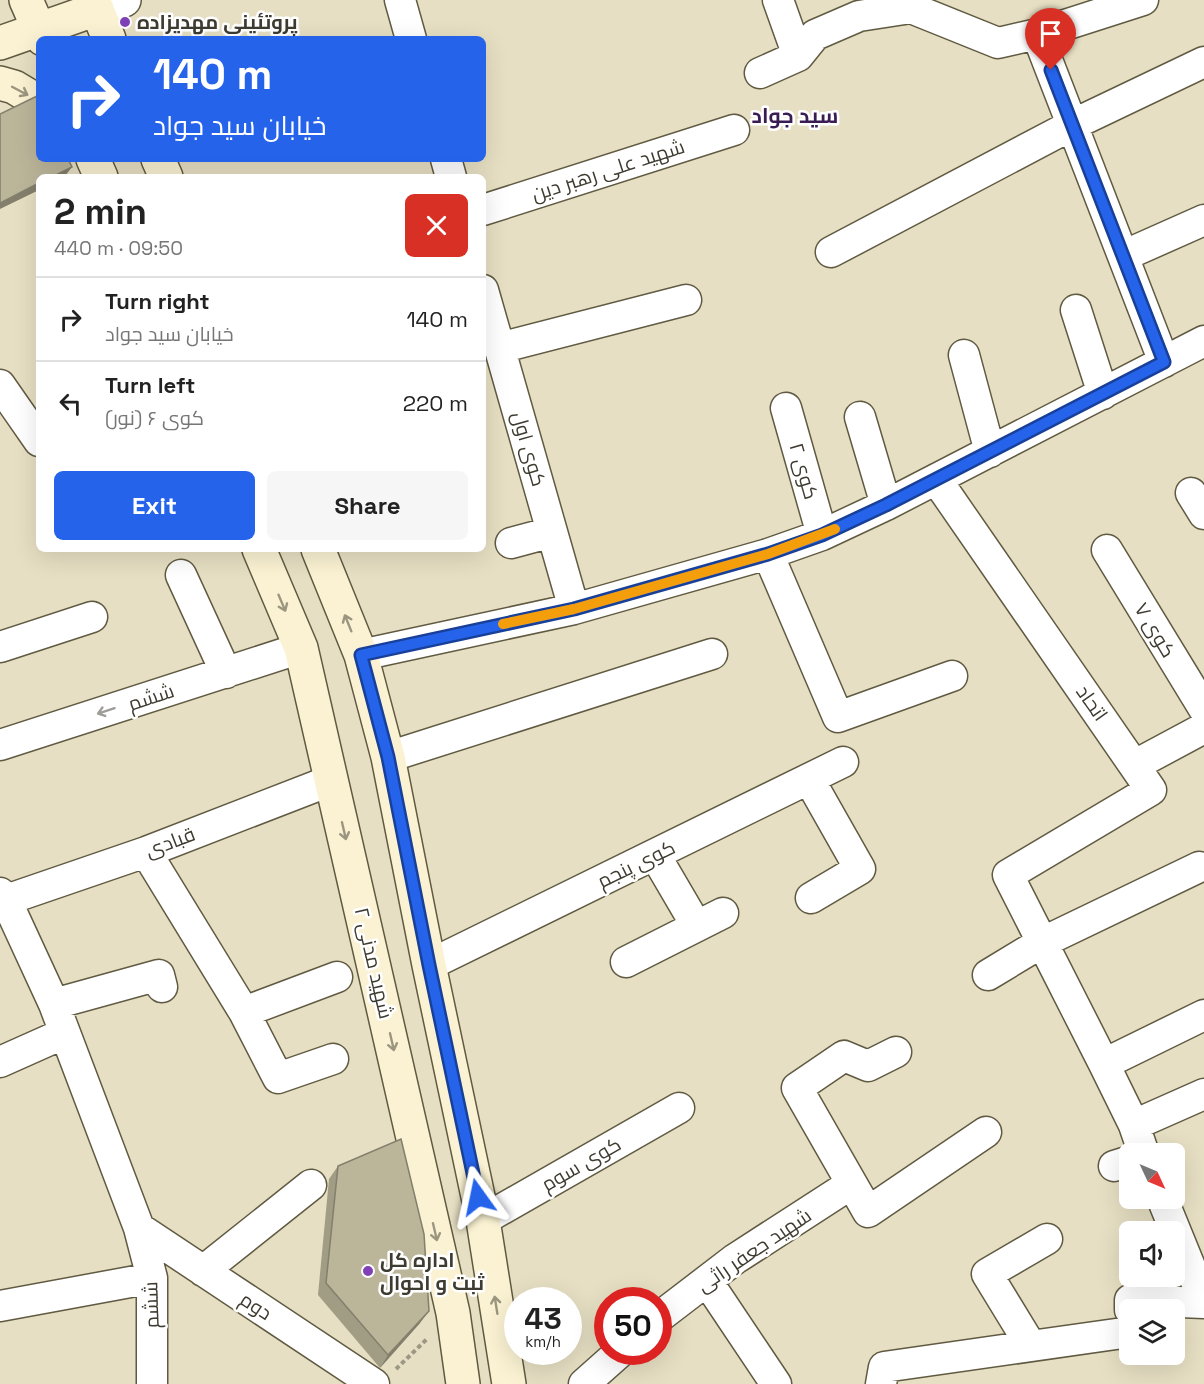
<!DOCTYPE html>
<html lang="en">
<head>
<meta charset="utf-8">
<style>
  :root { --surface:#fff; --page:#f6f6f6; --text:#222; --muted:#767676; --line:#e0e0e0; --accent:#2563eb }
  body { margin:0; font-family:"Space Grotesk",Cairo,sans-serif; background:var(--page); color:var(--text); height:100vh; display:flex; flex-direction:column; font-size:22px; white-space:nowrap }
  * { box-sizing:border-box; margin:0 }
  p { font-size:20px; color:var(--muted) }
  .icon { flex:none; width:33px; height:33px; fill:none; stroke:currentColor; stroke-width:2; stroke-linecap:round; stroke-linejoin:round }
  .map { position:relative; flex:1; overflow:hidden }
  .details { position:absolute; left:36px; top:174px; width:450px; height:378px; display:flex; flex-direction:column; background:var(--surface); border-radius:9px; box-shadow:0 6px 24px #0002 }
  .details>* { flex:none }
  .guide { position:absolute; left:36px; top:36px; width:450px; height:126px; border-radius:9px; box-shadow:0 6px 24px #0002; background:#2563eb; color:#fff; overflow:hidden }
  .needle { width:39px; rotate:134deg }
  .fabs { position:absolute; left:1119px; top:1143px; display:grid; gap:12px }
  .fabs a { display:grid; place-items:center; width:66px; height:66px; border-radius:9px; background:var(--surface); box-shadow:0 6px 24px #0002; font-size:30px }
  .speed { position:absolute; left:504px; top:1287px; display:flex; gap:12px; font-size:30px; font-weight:700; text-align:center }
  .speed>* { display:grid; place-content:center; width:78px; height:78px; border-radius:50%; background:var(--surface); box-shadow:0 6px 24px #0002; line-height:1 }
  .speed small { font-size:15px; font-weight:400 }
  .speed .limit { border:9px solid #d22; background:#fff; color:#111 }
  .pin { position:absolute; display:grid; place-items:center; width:51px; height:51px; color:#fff; margin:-62px -26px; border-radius:50% 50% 50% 0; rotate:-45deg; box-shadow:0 0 6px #0007 }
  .pin .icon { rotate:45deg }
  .me { position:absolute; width:66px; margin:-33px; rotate:348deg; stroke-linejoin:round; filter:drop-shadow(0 0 4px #0008) }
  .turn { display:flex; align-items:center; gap:21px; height:126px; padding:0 18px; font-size:27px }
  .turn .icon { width:78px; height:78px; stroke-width:2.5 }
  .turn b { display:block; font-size:42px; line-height:51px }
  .round { display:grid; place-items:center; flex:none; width:63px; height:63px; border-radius:9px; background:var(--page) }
  .head { display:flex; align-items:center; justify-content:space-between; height:102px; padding:0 18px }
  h1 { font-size:36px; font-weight:600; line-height:45px }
  .primary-button { display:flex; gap:12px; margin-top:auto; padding:12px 18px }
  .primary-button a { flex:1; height:69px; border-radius:9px; background:var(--accent); color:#fff; font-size:24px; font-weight:600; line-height:69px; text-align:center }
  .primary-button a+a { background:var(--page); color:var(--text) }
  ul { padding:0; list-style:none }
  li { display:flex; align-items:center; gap:18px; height:84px; padding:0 18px; border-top:2px solid var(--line) }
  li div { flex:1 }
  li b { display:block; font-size:22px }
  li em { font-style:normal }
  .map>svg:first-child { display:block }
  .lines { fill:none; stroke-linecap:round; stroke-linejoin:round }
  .minor-casing { stroke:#605a42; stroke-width:33 }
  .tertiary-casing { stroke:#605a42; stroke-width:36 }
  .secondary-casing { stroke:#605a42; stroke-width:36 }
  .path { stroke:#9d9883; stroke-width:4; stroke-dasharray:4.5 3; stroke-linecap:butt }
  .minor { stroke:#fff; stroke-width:30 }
  .tertiary { stroke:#fff; stroke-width:33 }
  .secondary { stroke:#faf2d2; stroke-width:33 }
  .wall { fill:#a19c84 }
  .shaded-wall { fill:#837f6c }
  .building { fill:#bbb59a; stroke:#837f6c; stroke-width:1.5 }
  .oneway { stroke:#9c9681 }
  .oneway2 { stroke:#9e9d98 }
  .route-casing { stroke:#184099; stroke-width:15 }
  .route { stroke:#2563eb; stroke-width:10 }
  .slow { stroke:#f59e0b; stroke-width:10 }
  .poi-dot { fill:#8041b6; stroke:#fff; stroke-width:2 }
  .labels { text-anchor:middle; stroke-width:5; stroke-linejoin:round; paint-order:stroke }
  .poi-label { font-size:20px; font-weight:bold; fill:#3e3b30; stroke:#fff; text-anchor:start }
  .street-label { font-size:20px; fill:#3e3b30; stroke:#fff }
  .neighbourhood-label { font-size:21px; font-weight:bold; fill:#3a1c54; stroke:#fff }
</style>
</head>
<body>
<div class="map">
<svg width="1204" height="1384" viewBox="0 0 1204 1384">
  <rect width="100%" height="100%" fill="#e6dfc3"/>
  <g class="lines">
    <g class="minor-casing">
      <path id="minor" d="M400 0 411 39
        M778 0 798 56
        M1037 34 1164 362
        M760 73 798 56 815 35 859 16 911 8 998 43 1037 34 1143 0
        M446 159 451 177
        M483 210 734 130
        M831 252 1072 125 1204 62
        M1123 256 1204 220
        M483 290 574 609
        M1076 310 1103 394
        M499 348 686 300
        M964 355 990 452
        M0 385 39 441
        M786 408 822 535
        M860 417 886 505
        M936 479 1151 790 1008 875 1104 1064 1134 1125 1144 1154
        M1191 493 1204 514
        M511 543 552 532
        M1107 550 1204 709
        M768 554 838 717 952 676
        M181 575 226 673
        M0 647 92 617
        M361 655 574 609 768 554 822 535 886 505 1204 341
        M0 745 301 648
        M388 757 712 654
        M1135 765 1204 728
        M809 779 860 869 811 898
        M146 852 244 1012 278 1078 333 1059
        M655 855 696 925
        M0 893 6 900 54 1004 139 1228 152 1278V1384
        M6 900 146 852 332 780
        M626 962 723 913
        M429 965 843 762
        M988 975 1041 943 1199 867
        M54 1004 159 975 162 987
        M244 1012 337 977
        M896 1052 868 1066 844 1056 797 1088 868 1212 986 1132
        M0 1062 65 1033
        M1104 1064 1204 1015
        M1134 1125 1204 1094
        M1114 1166 1130 1161
        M1162 1198 1204 1301
        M483 1220 679 1108
        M139 1228 374 1384
        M203 1271 311 1185
        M707 1281 776 1384
        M0 1306 152 1278
        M1130 1310V1300L1204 1303
        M658 1318 735 1259 851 1184
        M1031 1346 987 1274 1047 1239
        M584 1384 620 1352
        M881 1384 884 1367 1130 1332"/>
    </g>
    <g class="tertiary-casing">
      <path id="tertiary" d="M97 9 124 0"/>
    </g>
    <g class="secondary-casing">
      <path id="secondary" d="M26 0 43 39
        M93 0 109 39
        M0 43 97 9
        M0 83 14 87 39 102
        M93 159 101 177
        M158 159 166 177
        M259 549 301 648 453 1313 463 1384
        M318 549 361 655 388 757 429 965 483 1220 509 1384"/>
    </g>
    <path class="path" d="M396 1369 427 1339"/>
    <use href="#minor" class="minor"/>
    <use href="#tertiary" class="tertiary"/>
    <use href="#secondary" class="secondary"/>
  </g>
  <path class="wall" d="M338 1166 420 1323 380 1368 318 1295 329 1179Z"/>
  <path class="shaded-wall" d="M72 167 65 176 64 177H52Z
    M39 183V190L0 209V203Z
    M429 1311 420 1323 380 1368 388 1355Z"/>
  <path class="building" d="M37 96 39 100V159H68L72 167 52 177H39V183L0 203V114Z
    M401 1139 424 1234 429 1311 388 1355 326 1283 338 1166Z"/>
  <defs><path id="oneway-shaft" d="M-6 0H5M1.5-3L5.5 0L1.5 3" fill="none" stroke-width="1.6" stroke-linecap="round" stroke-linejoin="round" transform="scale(1.5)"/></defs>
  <g class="oneway">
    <use href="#oneway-shaft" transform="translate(20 91) rotate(28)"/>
    <use href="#oneway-shaft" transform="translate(282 603) rotate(67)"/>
    <use href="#oneway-shaft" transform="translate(348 623) rotate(-112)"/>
    <use href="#oneway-shaft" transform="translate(344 831) rotate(77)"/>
    <use href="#oneway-shaft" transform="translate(392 1042) rotate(77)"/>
    <use href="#oneway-shaft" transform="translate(435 1232) rotate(77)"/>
    <use href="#oneway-shaft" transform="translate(496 1305) rotate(-99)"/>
  </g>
  <use class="oneway2" href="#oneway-shaft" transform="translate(106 711) rotate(162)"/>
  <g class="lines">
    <g class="route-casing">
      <path id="route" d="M478 1197 429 965 388 757 361 655 574 609 768 554 822 535 886 505 1164 362 1051 70"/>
    </g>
    <use href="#route" class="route"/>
    <path class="slow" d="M503 624 574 609 768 554 835 529"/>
  </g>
  <g class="poi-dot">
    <circle cx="125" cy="22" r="6"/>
    <circle cx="368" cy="1271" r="6"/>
  </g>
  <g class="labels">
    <g class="poi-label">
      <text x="137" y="29">پروتئينی مهديزاده</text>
      <text x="380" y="1267">اداره کل<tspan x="380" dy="23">ثبت و احوال</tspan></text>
    </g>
    <g class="street-label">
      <text transform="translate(608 170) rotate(-18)" y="7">شهید علی رهبر دین</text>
      <text transform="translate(529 449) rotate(74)" y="7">کوی اول</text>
      <text transform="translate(804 471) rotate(74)" y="7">کوی ۲</text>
      <text transform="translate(1155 630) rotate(59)" y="7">کوی ۷</text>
      <text transform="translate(151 697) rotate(-18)" y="7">ششم</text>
      <text transform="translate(1092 703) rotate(55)" y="7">اتحاد</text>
      <text transform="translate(170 842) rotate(-21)" y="7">قبادی</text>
      <text transform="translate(636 864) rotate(-26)" y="7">کوی پنجم</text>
      <text transform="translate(374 963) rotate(77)" y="7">شهید مدنی ۲</text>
      <text transform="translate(581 1164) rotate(-30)" y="7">کوی سوم</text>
      <text transform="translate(754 1250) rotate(-34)" y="7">شهید جعفر راثی</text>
      <text transform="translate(151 1305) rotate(-92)" y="7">ششم</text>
      <text transform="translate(256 1306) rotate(33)" y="7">دوم</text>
    </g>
    <g class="neighbourhood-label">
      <text x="795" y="123">سید جواد</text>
    </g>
  </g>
</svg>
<div class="fabs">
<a><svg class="needle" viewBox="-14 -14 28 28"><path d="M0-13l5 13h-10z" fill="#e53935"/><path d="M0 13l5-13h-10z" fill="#767676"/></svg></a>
<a><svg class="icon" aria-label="sound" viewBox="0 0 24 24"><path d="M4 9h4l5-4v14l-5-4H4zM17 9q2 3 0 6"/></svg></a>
<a><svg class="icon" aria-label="layers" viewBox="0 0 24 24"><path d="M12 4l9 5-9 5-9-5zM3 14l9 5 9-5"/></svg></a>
</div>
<div class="speed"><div>43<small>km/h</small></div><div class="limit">50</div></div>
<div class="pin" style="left:1051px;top:70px;background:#d93025"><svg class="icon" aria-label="arrive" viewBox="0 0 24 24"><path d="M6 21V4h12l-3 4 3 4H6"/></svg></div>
<svg class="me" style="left:478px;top:1197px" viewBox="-20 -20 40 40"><path d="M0-17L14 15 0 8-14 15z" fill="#2563eb" stroke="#fff" stroke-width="4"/></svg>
<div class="guide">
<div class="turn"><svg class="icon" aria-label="right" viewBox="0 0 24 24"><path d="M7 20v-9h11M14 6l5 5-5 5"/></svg><div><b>140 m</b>خیابان سید جواد</div></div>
</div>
<section class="details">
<div class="head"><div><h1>2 min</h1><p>440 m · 09:50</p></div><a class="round" style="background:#d93025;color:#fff"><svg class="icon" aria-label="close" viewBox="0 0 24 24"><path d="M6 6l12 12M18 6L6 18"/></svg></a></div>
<ul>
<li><svg class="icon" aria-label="right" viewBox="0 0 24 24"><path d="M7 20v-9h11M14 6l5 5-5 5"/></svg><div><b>Turn right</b><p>خیابان سید جواد</p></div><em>140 m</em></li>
<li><svg class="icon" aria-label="left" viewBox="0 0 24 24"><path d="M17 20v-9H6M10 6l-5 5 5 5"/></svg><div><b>Turn left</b><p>کوی ۶ (نور)</p></div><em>220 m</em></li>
</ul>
<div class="primary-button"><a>Exit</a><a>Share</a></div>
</section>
</div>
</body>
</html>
